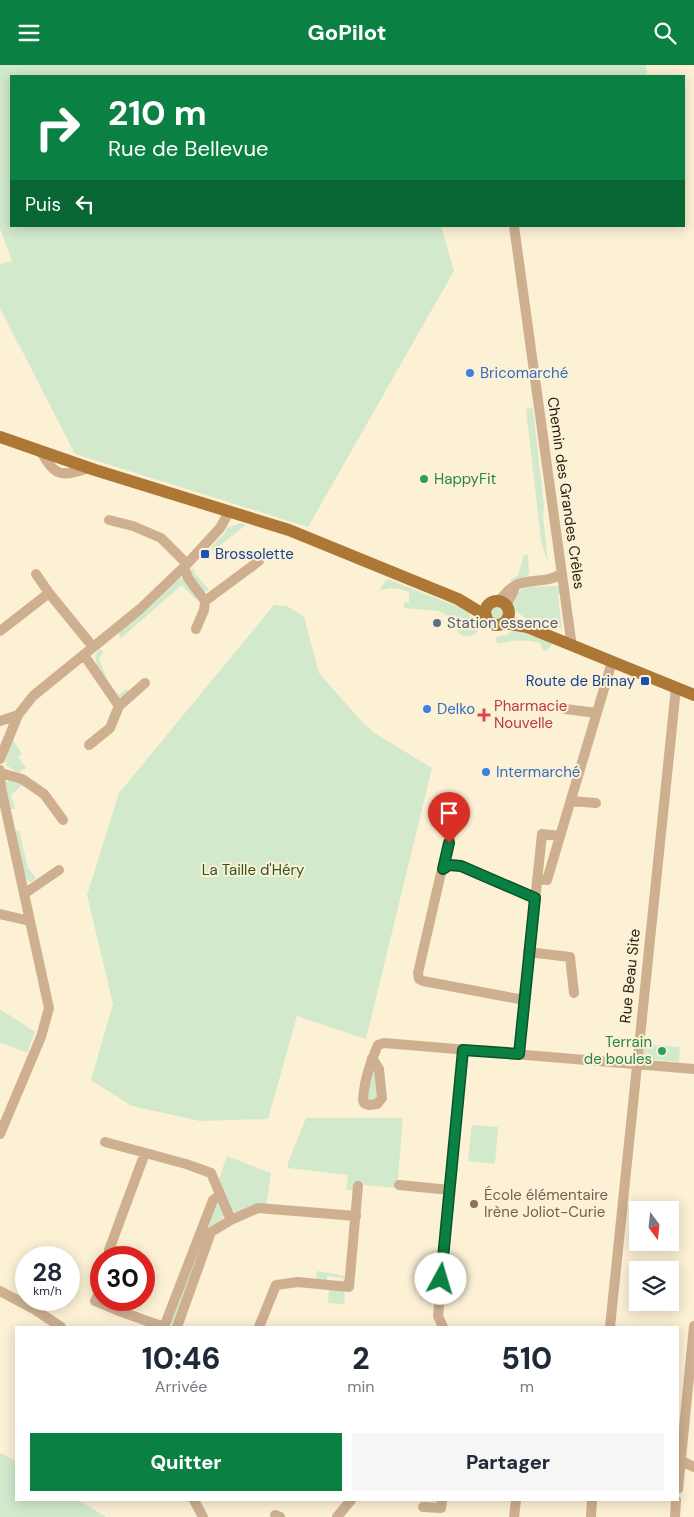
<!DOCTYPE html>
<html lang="fr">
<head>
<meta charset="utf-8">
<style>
  :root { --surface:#fff; --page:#f6f6f7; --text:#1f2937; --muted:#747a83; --accent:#0b8043 }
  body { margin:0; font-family:"DM Sans",sans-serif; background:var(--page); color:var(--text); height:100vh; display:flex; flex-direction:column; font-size:19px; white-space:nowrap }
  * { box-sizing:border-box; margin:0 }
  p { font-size:16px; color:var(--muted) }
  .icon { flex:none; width:28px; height:28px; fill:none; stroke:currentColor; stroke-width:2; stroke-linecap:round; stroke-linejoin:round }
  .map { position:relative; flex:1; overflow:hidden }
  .side { position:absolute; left:15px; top:1261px; width:664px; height:175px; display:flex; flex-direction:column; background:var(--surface); border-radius:0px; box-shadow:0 2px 12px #0003 }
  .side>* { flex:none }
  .top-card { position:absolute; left:10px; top:10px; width:675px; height:152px; border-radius:0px; box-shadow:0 2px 12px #0003; background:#0b8043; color:#fff; overflow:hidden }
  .needle { width:32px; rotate:165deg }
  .buttons { position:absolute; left:629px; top:1136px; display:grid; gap:10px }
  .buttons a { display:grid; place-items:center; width:50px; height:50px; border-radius:0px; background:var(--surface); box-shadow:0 2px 12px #0003; font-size:25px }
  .speed { position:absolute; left:15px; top:1181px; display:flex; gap:10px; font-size:25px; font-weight:700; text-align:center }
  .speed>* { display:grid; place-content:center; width:65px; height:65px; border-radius:50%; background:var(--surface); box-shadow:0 2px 12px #0003; line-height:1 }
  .speed small { font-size:12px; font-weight:400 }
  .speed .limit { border:8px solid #d22; background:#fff; color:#111 }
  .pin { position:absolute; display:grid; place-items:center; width:42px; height:42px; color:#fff; margin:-51px -21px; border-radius:50% 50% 50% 0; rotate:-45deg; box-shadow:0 0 5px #0007 }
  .pin .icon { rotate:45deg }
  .me { position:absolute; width:55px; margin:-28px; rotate:6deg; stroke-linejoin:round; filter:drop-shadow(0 0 4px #0008) }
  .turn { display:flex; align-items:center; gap:18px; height:105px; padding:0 15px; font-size:22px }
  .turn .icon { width:65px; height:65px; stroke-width:2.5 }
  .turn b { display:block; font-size:35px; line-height:42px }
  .then { display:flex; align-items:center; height:48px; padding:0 15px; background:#0003; gap:10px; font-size:19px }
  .eta { display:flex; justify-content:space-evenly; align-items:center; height:85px; text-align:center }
  .eta b { font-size:30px; font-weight:800; line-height:35px }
  .button { display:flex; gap:10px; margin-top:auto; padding:10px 15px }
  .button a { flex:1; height:58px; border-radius:0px; background:var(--accent); color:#fff; font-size:20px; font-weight:800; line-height:58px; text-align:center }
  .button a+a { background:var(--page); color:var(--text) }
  header { display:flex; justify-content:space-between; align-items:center; height:65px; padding:0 15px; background:var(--accent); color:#fff; font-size:22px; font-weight:800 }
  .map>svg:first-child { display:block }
  .green { fill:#d2e9cc }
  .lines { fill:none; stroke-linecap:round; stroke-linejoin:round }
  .minor { stroke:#ceb090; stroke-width:10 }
  .major { stroke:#ad7735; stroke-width:12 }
  .route-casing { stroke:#07532c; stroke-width:12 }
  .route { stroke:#0b8043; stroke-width:9 }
  .shop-dot { fill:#3f7fe0; stroke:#fcf1d5; stroke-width:2 }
  .leisure-dot { fill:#2e9e5b; stroke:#fcf1d5; stroke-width:2 }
  .transit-dot { fill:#1a4fb4; stroke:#fcf1d5; stroke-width:2 }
  .service-dot { fill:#5c6f8a; stroke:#fcf1d5; stroke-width:2 }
  .health-dot { fill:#e0444e; stroke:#fcf1d5; stroke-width:2 }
  .education-dot { fill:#8d6e63; stroke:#fcf1d5; stroke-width:2 }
  .labels { text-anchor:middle; stroke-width:4; stroke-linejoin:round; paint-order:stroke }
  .shop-label { font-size:15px; fill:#366cbe; stroke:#fcf1d5; text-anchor:start }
  .leisure-label { font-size:15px; fill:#27864d; stroke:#fcf1d5; text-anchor:start }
  .street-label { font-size:15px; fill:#262114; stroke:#fcf1d5 }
  .transit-label { font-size:15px; fill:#164399; stroke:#fcf1d5; text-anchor:start }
  .service-label { font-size:15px; fill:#4e5e75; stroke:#fcf1d5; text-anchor:start }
  .health-label { font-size:15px; fill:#be3a42; stroke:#fcf1d5; text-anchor:start }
  .park-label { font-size:15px; fill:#2d5621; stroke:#fcf1d5 }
  .education-label { font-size:15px; fill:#785e54; stroke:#fcf1d5; text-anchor:start }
</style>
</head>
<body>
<header><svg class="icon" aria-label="menu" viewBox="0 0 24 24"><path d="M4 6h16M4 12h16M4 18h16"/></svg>GoPilot<svg class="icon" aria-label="search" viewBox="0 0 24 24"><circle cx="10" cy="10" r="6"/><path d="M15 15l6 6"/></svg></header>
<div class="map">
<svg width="694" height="1452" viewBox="0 0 694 1452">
  <rect width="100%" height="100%" fill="#fcf1d5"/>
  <path class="green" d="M0 0H646L647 11H11V161H441L454 206 308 462 75 389 0 243V199L12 196 0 163Z
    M533 343 544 441 543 451 548 498 541 476 526 344Z
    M240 458 246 460 213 486 212 481 225 468 227 463Z
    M524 489 528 490 529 506 528 511 510 517 511 514 518 511Z
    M192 503 195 506 194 507 209 525 205 527C198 523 191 512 190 505Z
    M181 512 198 531 195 534 182 520 120 574 119 567Z
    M387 514 469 546 472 562 478 567C470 572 466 573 458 568L453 553 438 546 404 543V538L409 537V527C398 523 388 521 378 527Z
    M558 521 560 528 558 530 562 564 540 555 532 557 515 546 512 534 524 522Z
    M274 540 287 541 304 552 319 608 363 658 376 669 432 703 366 974 297 951 268 1054 200 1056 132 1041 91 1015 113 939 87 830 119 728Z
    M490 548a7 7 0 1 1 14 0a7 7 0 1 1-14 0Z
    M514 565 554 578 546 586H543L540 578C531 575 519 575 510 576 505 577 502 579 497 578L495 572 506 570Z
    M100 584 103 587 99 594 107 615 118 630 127 624 128 628 124 633 119 632C109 620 96 606 95 590Z
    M12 673 22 689 18 692 26 703 18 708 6 700V695Z
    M10 714 23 719 11 730 15 744H9L4 720Z
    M15 765 19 766 28 803 36 813 32 817H29L25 812Z
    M0 944 35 967 27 988 0 977Z
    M645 979 680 982 679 997 647 994 643 990Z
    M374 1004 377 1029 376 1035 371 1036 367 1033 371 1005Z
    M306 1053H403L397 1123 355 1119 354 1125H346L348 1110 288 1103V1098Z
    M472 1060 498 1062 495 1099 468 1096Z
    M227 1091 271 1108 267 1136 265 1140 233 1149 219 1114Z
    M216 1137 220 1138 225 1149 223 1153 210 1162 173 1260 169 1258Z
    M317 1206 346 1211V1218H342L343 1213 327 1211V1216L316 1215Z
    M329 1224 343 1226 345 1230 344 1239 328 1238Z
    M2 1388 16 1397V1435H78L106 1452H0V1389Z"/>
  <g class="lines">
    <path class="minor" d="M514 161 571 575 569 579
      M41 387C56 412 61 412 89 403
      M109 455 133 461 161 473 187 499
      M184 502 188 513 205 536
      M36 509 49 528 93 582
      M498 536C504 531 508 524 516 520 531 513 548 519 562 508
      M506 541 514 525
      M196 564 204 545 205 536 259 496
      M0 566 49 528
      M84 590 119 641
      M565 644 597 648
      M0 656 18 650
      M89 680 110 663 119 641 145 618
      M0 694 18 650 33 631 140 544 187 499 220 463 229 447
      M0 705 1 723 49 943 41 972 0 1069
      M1 708 22 714 44 729 63 755
      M571 736 596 738
      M443 804 452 765
      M537 814 547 815 612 597
      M24 829 59 805
      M0 849 30 856
      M528 887 570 892 574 928
      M524 935 423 916 419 914 418 908 441 808C445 799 453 799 461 801L535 833
      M519 989 542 769 560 771
      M372 993 379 1004 382 1033 377 1039 369 1040 364 1038 363 1035C364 1015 370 998 378 980L384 978 694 1004
      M105 1077 186 1099 211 1108 231 1155
      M399 1120 450 1125
      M109 1192V1185L145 1088
      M101 1225 95 1236 119 1246
      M0 1226 34 1244 61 1262
      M117 1235 119 1246 164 1262
      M164 1262 213 1135 220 1130
      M177 1262 211 1167 231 1155 258 1143 356 1151
      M259 1262 276 1220 298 1217 349 1222 358 1121
      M443 1262 438 1251 463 985
      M610 1262 676 623
      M680 1395 694 1402
      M678 1424 694 1261
      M194 1435 203 1452
      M423 1442 441 1443 442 1435
      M275 1450 280 1452
      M337 1452 351 1435
      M514 1452 516 1435
      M591 1452 592 1435
      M675 1452 676 1435"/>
    <path class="major" d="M0 372 95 405 289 465 458 534 486 551
      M485 548a12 12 0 1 1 24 0a12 12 0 1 1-24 0Z
      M504 558 527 562 694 630"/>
  </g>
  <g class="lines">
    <g class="route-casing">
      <path id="route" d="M441 1214 463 985 519 989 535 833 461 801 449 800 443 804 449 778"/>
    </g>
    <use href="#route" class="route"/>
  </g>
  <g class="shop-dot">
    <circle cx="470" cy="308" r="5"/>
    <circle cx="427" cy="644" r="5"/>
    <circle cx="486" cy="707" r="5"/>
  </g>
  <g class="leisure-dot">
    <circle cx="424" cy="414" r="5"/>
    <circle cx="662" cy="986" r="5"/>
  </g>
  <g class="transit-dot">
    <rect x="200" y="484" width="10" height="10" rx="2.5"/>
    <rect x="640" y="611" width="10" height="10" rx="2.5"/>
  </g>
  <circle class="service-dot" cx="437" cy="558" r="5"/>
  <path class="health-dot" d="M481.5 642.5h5v5h5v5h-5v5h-5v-5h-5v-5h5z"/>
  <circle class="education-dot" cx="474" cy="1139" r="5"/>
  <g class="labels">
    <g class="shop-label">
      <text x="480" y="313">Bricomarché</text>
      <text x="437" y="649">Delko</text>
      <text x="496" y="712">Intermarché</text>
    </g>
    <g class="leisure-label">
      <text x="434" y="419">HappyFit</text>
      <text x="652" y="982" text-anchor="end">Terrain<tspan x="652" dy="17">de boules</tspan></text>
    </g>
    <g class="street-label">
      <text transform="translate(566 428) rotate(82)" y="5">Chemin des Grandes Crêles</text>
      <text transform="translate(630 911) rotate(-84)" y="5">Rue Beau Site</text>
    </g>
    <g class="transit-label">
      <text x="215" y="494">Brossolette</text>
      <text x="635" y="621" text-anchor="end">Route de Brinay</text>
    </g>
    <g class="service-label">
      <text x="447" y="563">Station essence</text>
    </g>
    <g class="health-label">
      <text x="494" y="646">Pharmacie<tspan x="494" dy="17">Nouvelle</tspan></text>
    </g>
    <g class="park-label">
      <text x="253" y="810">La Taille d'Héry</text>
    </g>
    <g class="education-label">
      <text x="484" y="1135">École élémentaire<tspan x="484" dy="17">Irène Joliot-Curie</tspan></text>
    </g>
  </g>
</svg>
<div class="buttons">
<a><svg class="needle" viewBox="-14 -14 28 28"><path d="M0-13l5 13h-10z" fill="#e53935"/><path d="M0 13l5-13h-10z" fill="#747a83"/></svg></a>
<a><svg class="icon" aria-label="layers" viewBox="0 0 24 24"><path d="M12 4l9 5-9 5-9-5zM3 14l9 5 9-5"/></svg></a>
</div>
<div class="speed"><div>28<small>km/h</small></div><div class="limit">30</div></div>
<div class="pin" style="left:449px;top:778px;background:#d93025"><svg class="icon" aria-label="arrive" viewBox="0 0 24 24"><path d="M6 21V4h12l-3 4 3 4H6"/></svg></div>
<svg class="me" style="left:441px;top:1214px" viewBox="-20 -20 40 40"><circle r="19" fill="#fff"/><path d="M0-13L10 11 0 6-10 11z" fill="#0b8043"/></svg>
<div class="top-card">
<div class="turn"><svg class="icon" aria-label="right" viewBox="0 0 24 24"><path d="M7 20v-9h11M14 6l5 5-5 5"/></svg><div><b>210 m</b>Rue de Bellevue</div></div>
<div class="then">Puis<svg class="icon" aria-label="left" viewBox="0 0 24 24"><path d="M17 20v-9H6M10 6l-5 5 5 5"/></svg></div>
</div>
<section class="side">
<div class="eta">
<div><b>10:46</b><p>Arrivée</p></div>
<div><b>2</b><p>min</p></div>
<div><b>510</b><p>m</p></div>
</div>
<div class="button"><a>Quitter</a><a>Partager</a></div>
</section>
</div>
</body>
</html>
